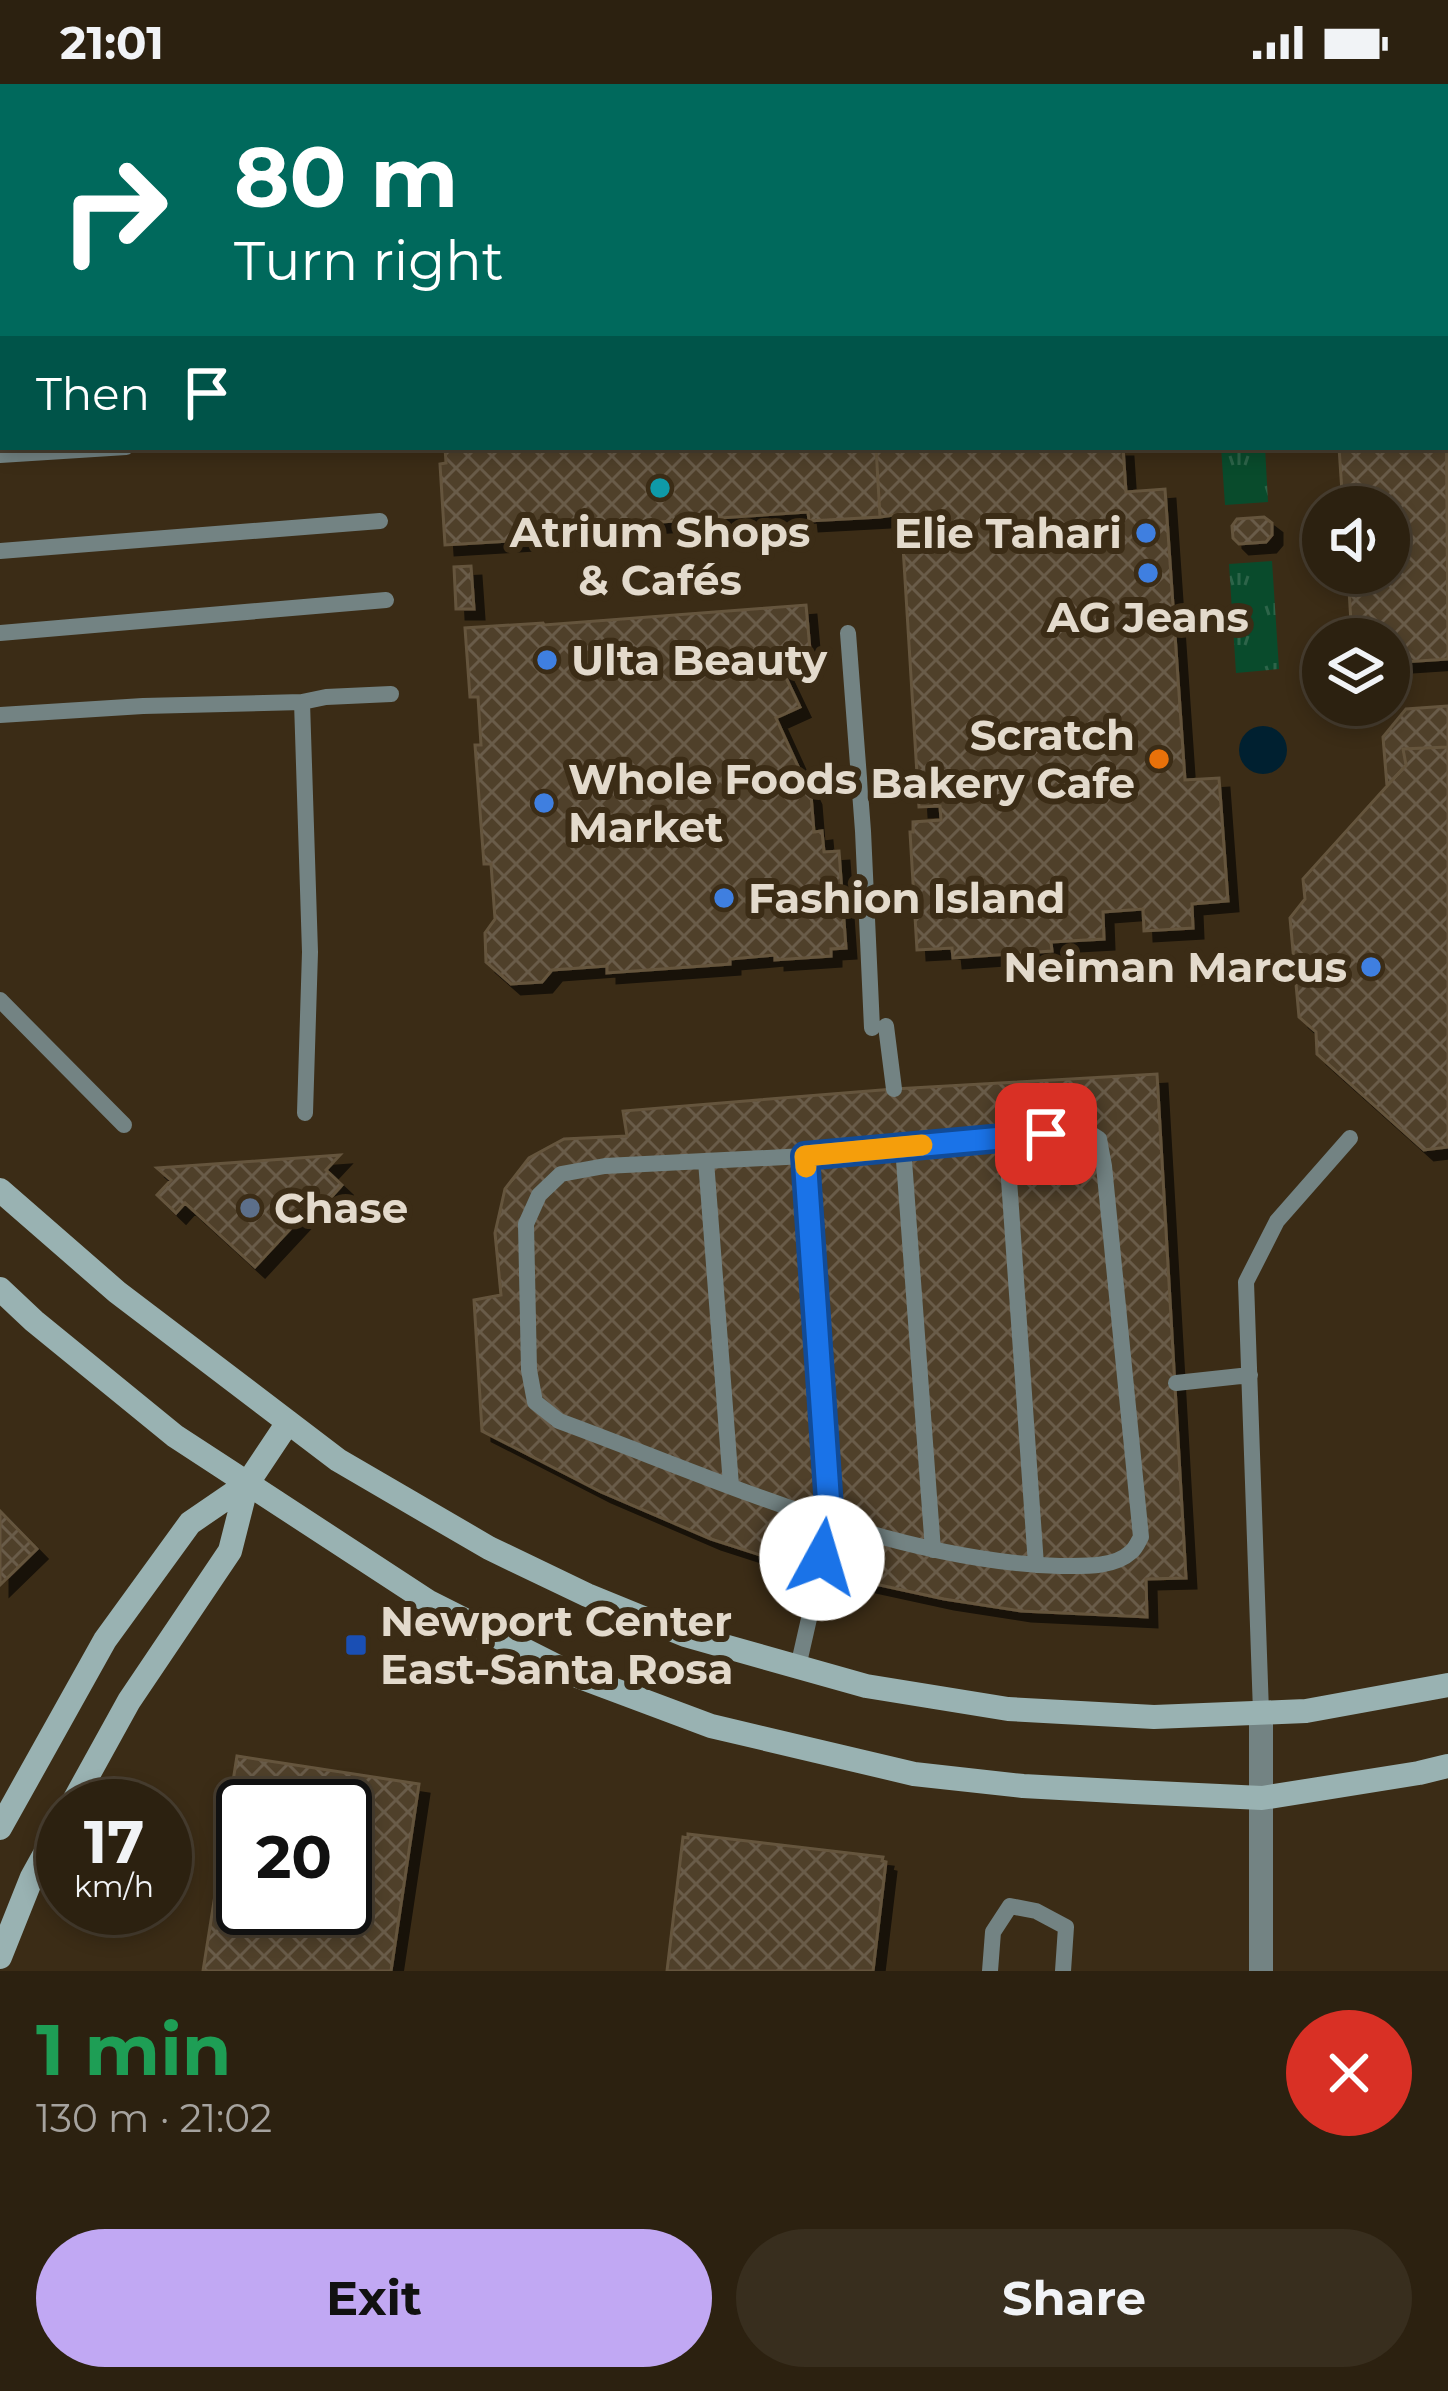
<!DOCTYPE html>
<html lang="en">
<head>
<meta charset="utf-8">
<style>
  :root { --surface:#2c2110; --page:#382e1e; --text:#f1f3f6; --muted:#a6a39f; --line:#483e30; --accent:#c1a8f3 }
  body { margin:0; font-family:Montserrat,sans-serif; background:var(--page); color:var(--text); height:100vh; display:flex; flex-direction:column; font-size:45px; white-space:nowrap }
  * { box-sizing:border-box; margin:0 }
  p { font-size:39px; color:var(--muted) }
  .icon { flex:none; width:66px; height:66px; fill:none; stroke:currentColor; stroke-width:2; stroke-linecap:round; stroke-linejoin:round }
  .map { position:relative; height:1887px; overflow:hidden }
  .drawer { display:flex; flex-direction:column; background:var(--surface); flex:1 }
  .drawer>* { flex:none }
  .banner { position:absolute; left:0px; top:0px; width:1449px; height:366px; box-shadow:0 6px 18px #0003,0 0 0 3px var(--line); background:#00695c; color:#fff; overflow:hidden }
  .buttons { position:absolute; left:1302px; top:402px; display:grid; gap:24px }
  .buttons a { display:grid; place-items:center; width:108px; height:108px; border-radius:50%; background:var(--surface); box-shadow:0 6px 18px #0003,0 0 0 3px var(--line); font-size:60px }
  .speed { position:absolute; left:36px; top:1695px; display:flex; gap:24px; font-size:60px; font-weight:700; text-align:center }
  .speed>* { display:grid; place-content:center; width:156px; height:156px; border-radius:50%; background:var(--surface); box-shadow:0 6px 18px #0003,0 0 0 3px var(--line); line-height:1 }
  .speed small { font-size:30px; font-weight:400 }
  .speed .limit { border:6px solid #111; border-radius:18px; background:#fff; color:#111 }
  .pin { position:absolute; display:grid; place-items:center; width:102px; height:102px; color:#fff; margin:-51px; border-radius:24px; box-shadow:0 6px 18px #0006 }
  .me { position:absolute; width:132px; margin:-66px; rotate:6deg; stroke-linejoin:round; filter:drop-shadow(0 0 9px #0008) }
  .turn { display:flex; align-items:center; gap:42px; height:252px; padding:0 36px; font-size:54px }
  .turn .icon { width:156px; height:156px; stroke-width:2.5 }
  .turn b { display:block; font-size:84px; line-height:102px }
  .then { display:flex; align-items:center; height:114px; padding:0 36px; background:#0003; gap:24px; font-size:45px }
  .round { display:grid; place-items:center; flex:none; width:126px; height:126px; border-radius:63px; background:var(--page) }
  .headline { display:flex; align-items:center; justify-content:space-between; height:204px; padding:0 36px }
  h1 { font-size:72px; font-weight:700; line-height:90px; color:#1e9e55 }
  .cta { display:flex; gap:24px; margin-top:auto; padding:24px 36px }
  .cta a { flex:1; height:138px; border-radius:72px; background:var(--accent); color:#111; font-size:48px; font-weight:700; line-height:138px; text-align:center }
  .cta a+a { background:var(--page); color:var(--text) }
  .status { display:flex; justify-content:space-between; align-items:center; height:84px; padding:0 60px; background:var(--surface); direction:ltr }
  .status svg { height:33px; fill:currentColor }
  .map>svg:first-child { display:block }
  .grass { fill:url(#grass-tufts) }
  .water { fill:#002030 }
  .building { fill:url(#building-cross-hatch); stroke:#65553e; stroke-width:3; fill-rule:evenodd; filter:url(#shadow) }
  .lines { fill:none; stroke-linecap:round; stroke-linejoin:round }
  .service { stroke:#738383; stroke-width:16 }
  .tertiary { stroke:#738383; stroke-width:24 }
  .secondary { stroke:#99b2b2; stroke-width:24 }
  .route-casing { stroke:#114b97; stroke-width:30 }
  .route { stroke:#1a73e8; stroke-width:21 }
  .slow { stroke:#f59e0b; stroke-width:21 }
  .culture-dot { fill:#0f9aa8; stroke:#3b2c16; stroke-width:4.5 }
  .shop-dot { fill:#3f7fe0; stroke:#3b2c16; stroke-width:4.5 }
  .food-dot { fill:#e8710a; stroke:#3b2c16; stroke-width:4.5 }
  .service-dot { fill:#5c6f8a; stroke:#3b2c16; stroke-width:4.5 }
  .transit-dot { fill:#1a4fb4; stroke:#3b2c16; stroke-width:4.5 }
  .labels { text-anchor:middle; stroke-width:12; stroke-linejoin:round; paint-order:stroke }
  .poi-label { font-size:42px; font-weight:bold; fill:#e3dacc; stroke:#3b2c16; text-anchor:start }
</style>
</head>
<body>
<div class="status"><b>21:01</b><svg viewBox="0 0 49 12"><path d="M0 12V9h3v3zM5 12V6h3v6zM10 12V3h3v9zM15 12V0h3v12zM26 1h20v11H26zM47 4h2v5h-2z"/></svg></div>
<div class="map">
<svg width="1448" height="1887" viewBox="0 0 1448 1887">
  <defs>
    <pattern id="grass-tufts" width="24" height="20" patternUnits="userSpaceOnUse" patternTransform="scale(3)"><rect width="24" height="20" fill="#094b2c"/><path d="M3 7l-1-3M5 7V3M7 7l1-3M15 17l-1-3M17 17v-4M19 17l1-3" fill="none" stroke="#2d6449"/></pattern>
    <pattern id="building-cross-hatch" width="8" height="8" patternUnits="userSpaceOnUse" patternTransform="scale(3)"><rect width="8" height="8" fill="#50402a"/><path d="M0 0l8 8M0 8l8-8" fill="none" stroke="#695b48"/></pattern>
    <filter id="shadow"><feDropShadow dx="10" dy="10" stdDeviation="0" flood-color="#0009"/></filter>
  </defs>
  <rect width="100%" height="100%" fill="#3b2c16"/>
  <path class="grass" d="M1221 363H1265L1268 418 1225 421Z
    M1272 477 1279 585 1236 589 1229 480Z"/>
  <path class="water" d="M1239 666a24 24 0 1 1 48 0a24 24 0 1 1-48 0Z"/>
  <path class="building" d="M416 0H488V3H416Z
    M488 0H561L512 3H488Z
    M561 0H862V3H512Z
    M918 0H983L986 3H921Z
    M1011 0H1448V225L1446 3H1010Z
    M1446 276 1448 575 1389 579V555H1352L1348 489H1389V423H1343L1339 363H1446Z
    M445 363H876L880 433 809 437 808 428 557 445V454L445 461 440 380 446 379Z
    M876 363H1123L1126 408 1165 405 1185 696 1219 694 1228 817 1192 820 1193 844 1144 847 1143 825 1103 828 1104 855 1051 858 1052 867 953 874 952 864 917 866 910 748H913V738L941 736 940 722 919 723 901 430 880 433Z
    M1264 433 1272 439V451L1266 458 1239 460 1233 454 1232 442 1237 435Z
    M471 482 474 525H456L454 483Z
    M806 521 811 577 779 579 800 623 776 634 811 711 814 748 822 747 824 768 839 767 846 864 831 865V872L775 876V871L730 875V880L607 889V882L552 886 542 898 511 900 486 878 485 849 495 835 491 780H484L475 661H481L478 613H470L465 544 543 539 544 541Z
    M1448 622V663L1403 665 1406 681 1387 702 1383 653 1406 625Z
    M1448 663V1063L1424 1066 1317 970 1316 948 1299 933 1290 834 1305 815 1303 795 1406 681 1403 665Z
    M1157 990 1186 1494 1146 1495 1147 1533 1021 1527 944 1515 797 1483 711 1455 601 1408 482 1347 474 1216 501 1211 495 1149 505 1105 529 1074 564 1055 627 1052 623 1027 894 1005Z
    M340 1071 326 1086 342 1101 326 1119 320 1113 255 1183 185 1119 176 1129 157 1111 171 1096 157 1084Z
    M0 1427 37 1465 0 1501Z
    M237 1672 419 1700 391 1887H203ZM243 1722H345V1824H243Z
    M688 1750 883 1773 882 1777 886 1778 873 1887H667L683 1753 688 1754Z"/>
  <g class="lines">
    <path class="service" d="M0 275H3
      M0 371 126 363
      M0 467 380 437
      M0 549 386 516
      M848 549 863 747 872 944
      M302 618 310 868 305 1029
      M0 631 143 622 302 618 326 613 391 610
      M0 916 124 1041
      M886 942 894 1005
      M1085 1046 1099 1055 1104 1082 1141 1453C1138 1458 1136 1464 1131 1468 1114 1484 1082 1482 1060 1482 892 1477 717 1395 559 1337L535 1318 529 1286 526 1140 539 1111 561 1090 605 1082 805 1072Z
      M1006 1053 1036 1481
      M903 1063 933 1466
      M706 1077 731 1401
      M1176 1299 1250 1291
      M798 1583 831 1438 805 1072
      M1261 1628 1246 1198 1277 1137 1350 1054
      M990 1887 993 1848 1010 1822 1036 1827 1066 1843 1063 1887"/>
    <path class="tertiary" d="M1261 1628V1887"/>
    <path class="secondary" d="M0 1106 117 1208 338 1376 489 1464 587 1511 685 1551 866 1602 1008 1625 1154 1633 1306 1627 1448 1601
      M0 1205 34 1237 175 1352 429 1518 572 1590 711 1642 914 1690 1023 1702 1134 1708 1262 1714 1419 1689 1448 1682
      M71 1722 129 1617 230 1467 247 1400 287 1340
      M0 1744 105 1556 190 1439 247 1400
      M0 1873 32 1793 63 1737"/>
  </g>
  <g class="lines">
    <g class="route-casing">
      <path id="route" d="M822 1474 830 1438 805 1072 1046 1050"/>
    </g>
    <use href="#route" class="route"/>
    <path class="slow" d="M806 1083 805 1072 922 1061"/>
  </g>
  <circle class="culture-dot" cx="660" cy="404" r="12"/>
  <g class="shop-dot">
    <circle cx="1146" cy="449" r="12"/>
    <circle cx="1148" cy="489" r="12"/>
    <circle cx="547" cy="576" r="12"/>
    <circle cx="544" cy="719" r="12"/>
    <circle cx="724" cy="814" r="12"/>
    <circle cx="1371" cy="883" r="12"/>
  </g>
  <circle class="food-dot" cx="1159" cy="675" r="12"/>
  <circle class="service-dot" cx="250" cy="1124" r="12"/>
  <rect class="transit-dot" x="344" y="1549" width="24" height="24" rx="6"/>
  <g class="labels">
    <g class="poi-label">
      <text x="660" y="463" text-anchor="middle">Atrium Shops<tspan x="660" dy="48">&amp; Cafés</tspan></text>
      <text x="1122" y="464" text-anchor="end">Elie Tahari</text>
      <text x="1148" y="548" text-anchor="middle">AG Jeans</text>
      <text x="571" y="591">Ulta Beauty</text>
      <text x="1135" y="666" text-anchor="end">Scratch<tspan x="1135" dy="48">Bakery Cafe</tspan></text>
      <text x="568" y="710">Whole Foods<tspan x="568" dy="48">Market</tspan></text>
      <text x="748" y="829">Fashion Island</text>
      <text x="1347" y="898" text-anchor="end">Neiman Marcus</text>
      <text x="274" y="1139">Chase</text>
      <text x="380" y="1552">Newport Center<tspan x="380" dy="48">East-Santa Rosa</tspan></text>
    </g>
  </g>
</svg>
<div class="buttons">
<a><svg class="icon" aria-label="sound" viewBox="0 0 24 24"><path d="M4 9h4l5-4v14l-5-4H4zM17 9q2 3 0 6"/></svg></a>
<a><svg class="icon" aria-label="layers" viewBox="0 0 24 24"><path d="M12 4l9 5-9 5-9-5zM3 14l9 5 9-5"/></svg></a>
</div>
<div class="speed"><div>17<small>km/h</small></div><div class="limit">20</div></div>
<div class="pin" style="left:1046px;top:1050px;background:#d93025"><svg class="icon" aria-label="arrive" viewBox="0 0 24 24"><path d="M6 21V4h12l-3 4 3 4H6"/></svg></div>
<svg class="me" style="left:822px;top:1474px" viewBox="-20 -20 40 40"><circle r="19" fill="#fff"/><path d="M0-13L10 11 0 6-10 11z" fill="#1a73e8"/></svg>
<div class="banner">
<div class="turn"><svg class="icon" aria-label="right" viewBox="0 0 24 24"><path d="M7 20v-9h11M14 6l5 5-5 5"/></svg><div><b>80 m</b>Turn right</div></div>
<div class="then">Then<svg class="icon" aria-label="arrive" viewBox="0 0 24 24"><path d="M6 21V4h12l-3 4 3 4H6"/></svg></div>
</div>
</div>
<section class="drawer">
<div class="headline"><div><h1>1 min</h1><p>130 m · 21:02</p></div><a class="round" style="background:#d93025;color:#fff"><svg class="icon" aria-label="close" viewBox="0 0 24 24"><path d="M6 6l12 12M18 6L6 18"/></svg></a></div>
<div class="cta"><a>Exit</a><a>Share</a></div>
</section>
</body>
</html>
